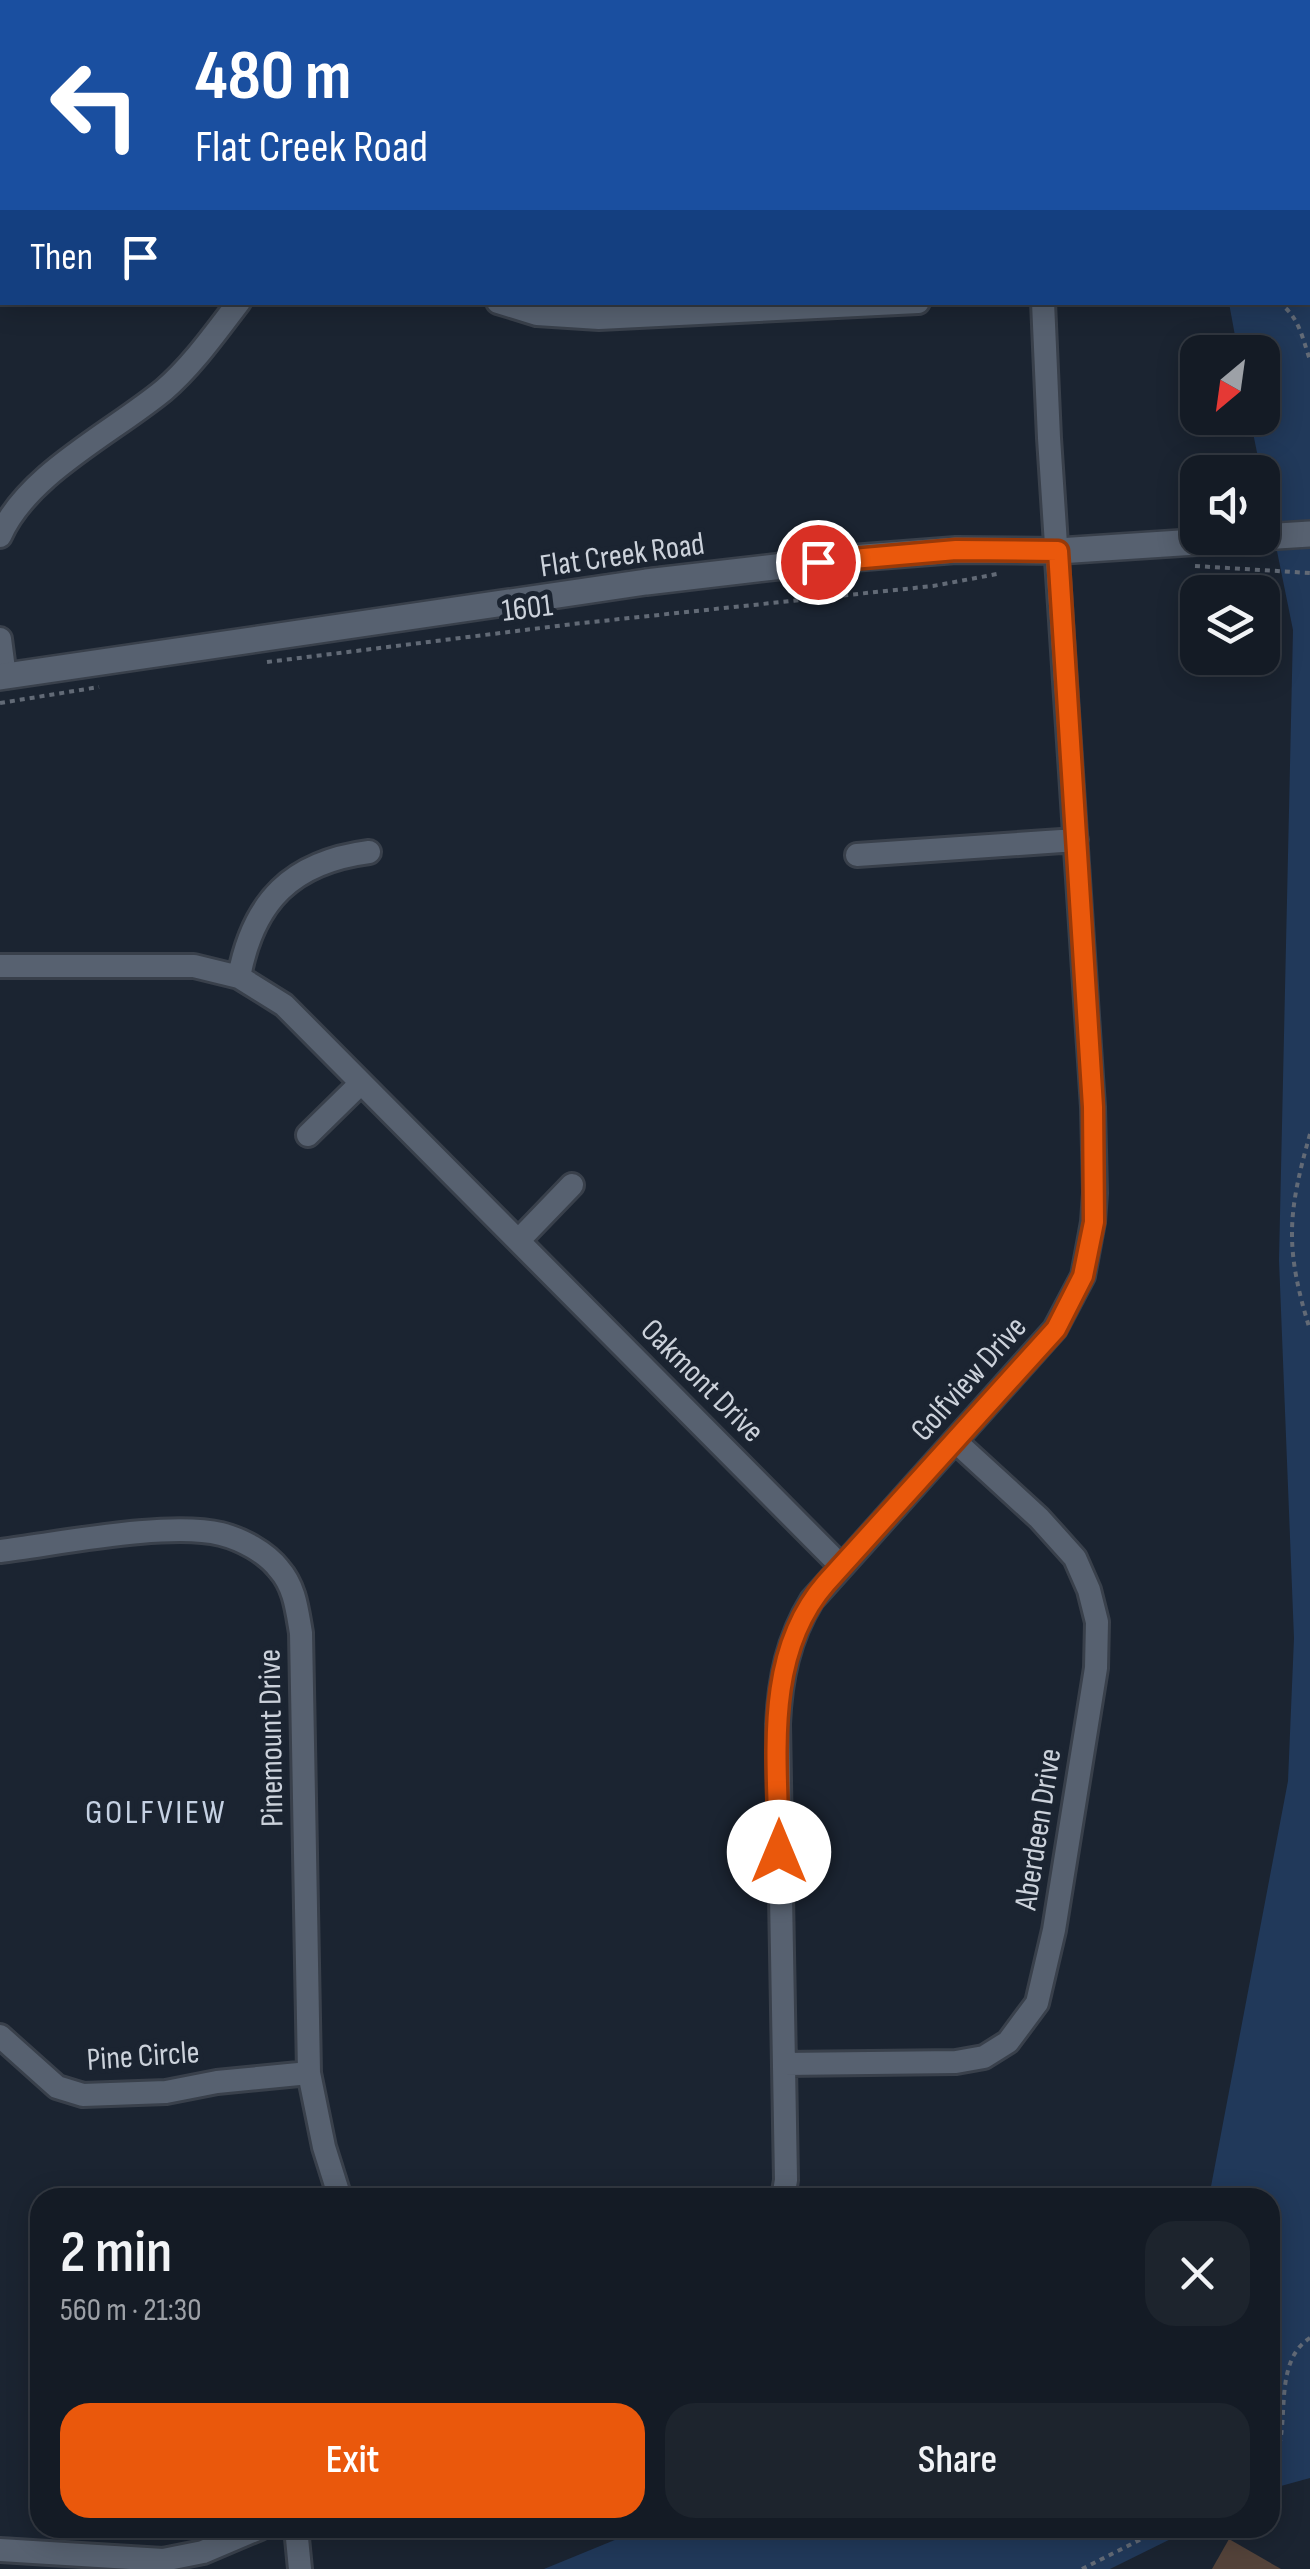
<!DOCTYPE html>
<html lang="en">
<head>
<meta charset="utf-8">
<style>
  :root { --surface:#141b25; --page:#1d242d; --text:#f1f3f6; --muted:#9da1a7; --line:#333942; --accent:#ea580c }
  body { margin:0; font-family:"Sofia Sans Condensed",sans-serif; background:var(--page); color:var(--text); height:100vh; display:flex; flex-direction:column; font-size:38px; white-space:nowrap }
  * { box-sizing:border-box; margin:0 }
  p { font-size:32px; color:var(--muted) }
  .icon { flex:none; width:55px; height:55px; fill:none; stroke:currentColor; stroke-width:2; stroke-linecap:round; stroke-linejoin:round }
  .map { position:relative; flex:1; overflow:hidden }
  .sheet { position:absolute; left:30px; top:2188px; width:1250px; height:350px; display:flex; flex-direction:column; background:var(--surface); border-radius:30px; box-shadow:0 5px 25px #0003,0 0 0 2px var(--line) }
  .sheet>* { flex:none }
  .top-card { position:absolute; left:0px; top:0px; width:1310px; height:305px; box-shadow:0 5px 25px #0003,0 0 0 2px var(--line); background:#1a4fa0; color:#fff; overflow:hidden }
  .needle { width:65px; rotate:209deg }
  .controls { position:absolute; left:1180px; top:335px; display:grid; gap:20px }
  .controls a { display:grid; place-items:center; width:100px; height:100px; border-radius:20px; background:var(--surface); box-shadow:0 5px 25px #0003,0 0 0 2px var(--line); font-size:50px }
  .pin { position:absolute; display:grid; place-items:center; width:85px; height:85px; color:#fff; margin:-42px; border:5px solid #fff; border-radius:50%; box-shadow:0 2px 10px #0007 }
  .me { position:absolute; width:110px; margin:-55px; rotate:0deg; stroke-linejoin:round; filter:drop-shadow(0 0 8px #0008) }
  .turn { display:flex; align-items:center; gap:35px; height:210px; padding:0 30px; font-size:45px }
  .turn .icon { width:130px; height:130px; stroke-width:2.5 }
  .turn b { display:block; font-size:70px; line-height:85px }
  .then { display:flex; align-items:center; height:95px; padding:0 30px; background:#0003; gap:20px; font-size:38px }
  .round { display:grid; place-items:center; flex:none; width:105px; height:105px; border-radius:30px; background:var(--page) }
  .overview { display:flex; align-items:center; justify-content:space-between; height:170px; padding:0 30px }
  h1 { font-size:60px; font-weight:600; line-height:75px }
  .action { display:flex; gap:20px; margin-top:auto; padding:20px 30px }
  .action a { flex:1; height:115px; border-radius:30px; background:var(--accent); color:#fff; font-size:40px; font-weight:600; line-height:115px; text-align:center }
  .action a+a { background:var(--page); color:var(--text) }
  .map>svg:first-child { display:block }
  .green { fill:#21395a }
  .building { fill:#54433a }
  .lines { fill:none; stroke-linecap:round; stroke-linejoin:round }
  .minor-casing { stroke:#39404b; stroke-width:28 }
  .tertiary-casing { stroke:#39404b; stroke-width:30 }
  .path { stroke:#626a76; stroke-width:4; stroke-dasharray:5 5; stroke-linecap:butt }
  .minor { stroke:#576170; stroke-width:22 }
  .tertiary { stroke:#576170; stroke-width:25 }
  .route-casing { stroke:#983908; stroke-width:25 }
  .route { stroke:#ea580c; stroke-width:18 }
  .labels { text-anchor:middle; stroke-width:10; stroke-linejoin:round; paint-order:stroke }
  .street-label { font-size:32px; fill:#ccd2db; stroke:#1b2431 }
  .neighbourhood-label { font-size:35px; letter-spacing:2.5px; fill:#c5d1e3; stroke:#1b2431 }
</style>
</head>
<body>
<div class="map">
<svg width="1310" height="2569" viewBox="0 0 1310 2569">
  <rect width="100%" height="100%" fill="#1b2431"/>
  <path class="green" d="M0 0H138L2 2 0 305Z
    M1187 0H1310V2478L1270 2489V2198L1209 2197 1288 1781 1294 1638 1279 1260 1293 630 1250 418H1262V352H1238L1229 303 1308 302V2Z
    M644 2528H1193L1110 2569H544Z"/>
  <path class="building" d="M1229 2539 1281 2569H1212Z"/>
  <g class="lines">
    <g class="minor-casing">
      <path id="minor" d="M970 0 972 2
        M449 2 451 0
        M498 302 537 314 599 318 918 302
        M0 536C27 474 112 433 164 390 192 366 216 332 239 302
        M0 639 5 677
        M857 855 1076 840
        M0 966H194L239 977 284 1005 841 1566
        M239 977C253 901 292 862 369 852
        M308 1135 360 1084
        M519 1240 572 1185
        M0 1551C57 1544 168 1521 221 1534 241 1539 266 1552 279 1569 295 1587 297 1610 301 1633L309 2073 324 2147 340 2198
        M0 2036 57 2087 83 2095 166 2092 217 2082 309 2073
        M784 2064 956 2062 984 2057 1008 2042 1037 2003 1054 1930 1096 1668 1097 1622 1089 1590 1075 1558 1039 1518 955 1441
        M783 2198 786 2180 778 1724C780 1679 788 1639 812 1600L1055 1329 1083 1276 1093 1222 1095 1193 1093 1107 1049 438 1043 302
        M296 2528 300 2569
        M0 2550 163 2560 203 2552 260 2528"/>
    </g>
    <g class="tertiary-casing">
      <path id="tertiary" d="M1262 537 1310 534
        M0 677 646 582 852 558 956 550 1058 551 1257 538"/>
    </g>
    <path class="path" d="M1211 0 1212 2
      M90 2 91 0
      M0 177 2 172
      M1278 302C1299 316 1302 337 1310 360
      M1195 566 1310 573
      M267 662 573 624 933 586 997 574
      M0 703 99 687
      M1310 1134C1287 1215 1285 1249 1310 1330
      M1270 2462C1295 2439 1268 2364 1310 2338
      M1082 2569 1163 2528"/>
    <use href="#minor" class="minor"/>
    <use href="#tertiary" class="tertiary"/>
  </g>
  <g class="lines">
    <g class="route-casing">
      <path id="route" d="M779 1852C778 1762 762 1656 826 1583L1056 1329 1083 1276 1094 1222 1093 1107 1058 551 956 550 818 562"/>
    </g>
    <use href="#route" class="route"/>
  </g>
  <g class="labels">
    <g class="street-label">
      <text transform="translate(622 554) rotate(-8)" y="11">Flat Creek Road</text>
      <text transform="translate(527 607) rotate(-7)" y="11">1601</text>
      <text transform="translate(968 1378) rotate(-48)" y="11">Golfview Drive</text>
      <text transform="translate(703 1380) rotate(45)" y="11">Oakmont Drive</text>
      <text transform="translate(270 1738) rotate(-91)" y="11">Pinemount Drive</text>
      <text transform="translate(1037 1829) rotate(-81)" y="11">Aberdeen Drive</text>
      <text transform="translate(143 2055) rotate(-4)" y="11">Pine Circle</text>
    </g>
    <g class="neighbourhood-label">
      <text x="156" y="1823">GOLFVIEW</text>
    </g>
  </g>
</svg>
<div class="controls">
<a><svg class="needle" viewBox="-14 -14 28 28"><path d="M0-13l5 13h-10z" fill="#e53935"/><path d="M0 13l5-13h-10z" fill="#9da1a7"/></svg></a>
<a><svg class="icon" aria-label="sound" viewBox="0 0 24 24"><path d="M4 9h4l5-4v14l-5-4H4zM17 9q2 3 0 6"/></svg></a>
<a><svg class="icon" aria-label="layers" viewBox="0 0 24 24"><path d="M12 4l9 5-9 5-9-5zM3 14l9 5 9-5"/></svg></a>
</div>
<div class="pin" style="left:818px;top:562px;background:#d93025"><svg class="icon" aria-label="arrive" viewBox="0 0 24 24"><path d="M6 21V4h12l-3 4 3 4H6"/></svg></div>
<svg class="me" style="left:779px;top:1852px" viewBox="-20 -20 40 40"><circle r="19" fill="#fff"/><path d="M0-13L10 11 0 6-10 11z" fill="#ea580c"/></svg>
<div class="top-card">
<div class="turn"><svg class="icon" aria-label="left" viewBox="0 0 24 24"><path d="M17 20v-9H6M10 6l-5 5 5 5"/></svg><div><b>480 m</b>Flat Creek Road</div></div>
<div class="then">Then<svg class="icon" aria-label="arrive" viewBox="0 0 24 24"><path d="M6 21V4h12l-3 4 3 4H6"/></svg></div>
</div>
<section class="sheet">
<div class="overview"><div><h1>2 min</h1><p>560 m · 21:30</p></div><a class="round"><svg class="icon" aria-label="close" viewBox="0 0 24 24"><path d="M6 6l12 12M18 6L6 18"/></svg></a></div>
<div class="action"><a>Exit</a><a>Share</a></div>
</section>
</div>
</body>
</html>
